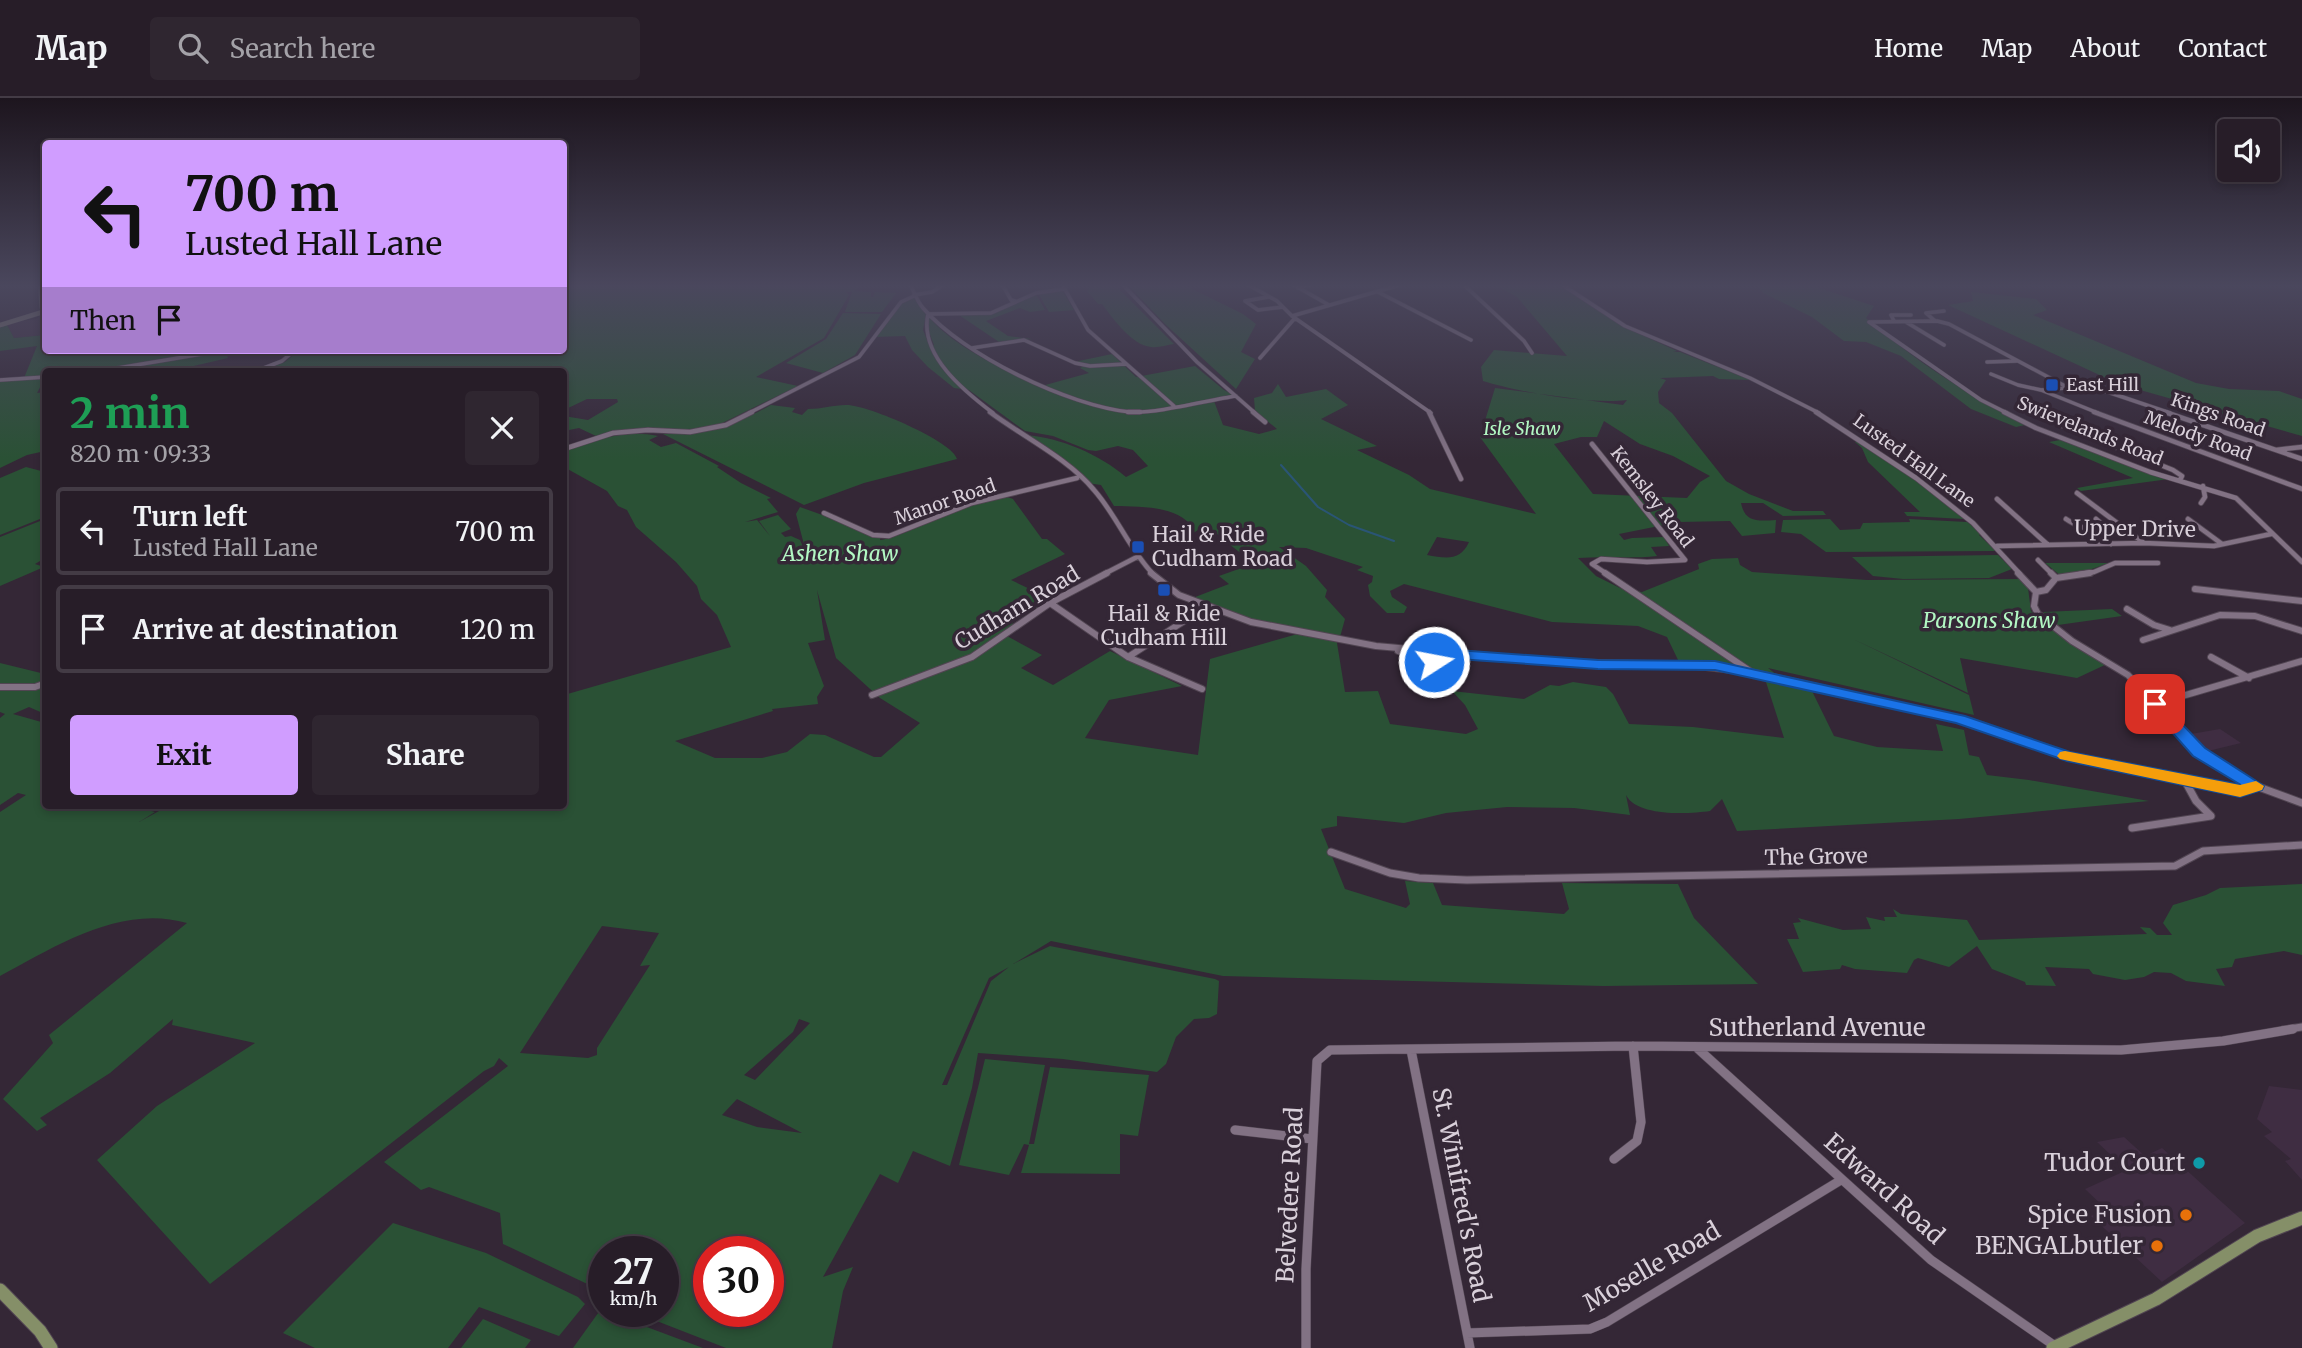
<!DOCTYPE html>
<html lang="en">
<head>
<meta charset="utf-8">
<style>
  :root { --surface:#271d28; --page:#2f2630; --text:#f1f3f6; --muted:#a4a2a8; --line:#433b45; --accent:#d09dff }
  body { margin:0; font-family:Merriweather,serif; background:var(--page); color:var(--text); height:100vh; display:flex; flex-direction:column; font-size:26px; white-space:nowrap }
  * { box-sizing:border-box; margin:0 }
  p { font-size:23px; color:var(--muted) }
  .icon { flex:none; width:38px; height:38px; fill:none; stroke:currentColor; stroke-width:2; stroke-linecap:round; stroke-linejoin:round }
  .map { position:relative; flex:1; overflow:hidden }
  .panel { position:absolute; left:42px; top:270px; width:525px; height:441px; display:flex; flex-direction:column; background:var(--surface); border-radius:7px; box-shadow:0 4px 10px #0003,0 0 0 2px var(--line) }
  .panel>* { flex:none }
  .guide { position:absolute; left:42px; top:42px; width:525px; height:214px; border-radius:7px; box-shadow:0 4px 10px #0003,0 0 0 2px var(--line); background:#d09dff; color:#111; overflow:hidden }
  .controls { position:absolute; left:2217px; top:21px; display:grid; gap:14px }
  .controls a { display:grid; place-items:center; width:63px; height:63px; border-radius:7px; background:var(--surface); box-shadow:0 4px 10px #0003,0 0 0 2px var(--line); font-size:35px }
  .speed { position:absolute; left:588px; top:1138px; display:flex; gap:14px; font-size:35px; font-weight:700; text-align:center }
  .speed>* { display:grid; place-content:center; width:91px; height:91px; border-radius:50%; background:var(--surface); box-shadow:0 4px 10px #0003,0 0 0 2px var(--line); line-height:1 }
  .speed small { font-size:18px; font-weight:400 }
  .speed .limit { border:10px solid #d22; background:#fff; color:#111 }
  .pin { position:absolute; display:grid; place-items:center; width:60px; height:60px; color:#fff; margin:-30px; border-radius:14px; box-shadow:0 4px 10px #0006 }
  .me { position:absolute; width:77px; margin:-38px; rotate:79deg; stroke-linejoin:round; filter:drop-shadow(0 0 5px #0008) }
  .turn { display:flex; align-items:center; gap:24px; height:147px; padding:0 28px; font-size:32px }
  .turn .icon { width:91px; height:91px; stroke-width:2.5 }
  .turn b { display:block; font-size:49px; line-height:60px }
  .then { display:flex; align-items:center; height:66px; padding:0 28px; background:#0003; gap:14px; font-size:26px }
  .round { display:grid; place-items:center; flex:none; width:74px; height:74px; border-radius:7px; background:var(--page) }
  .head { display:flex; align-items:center; justify-content:space-between; height:119px; padding:0 28px }
  h1 { font-size:42px; font-weight:700; line-height:52px; color:#1e9e55 }
  .primary-button { display:flex; gap:14px; margin-top:auto; padding:14px 28px }
  .primary-button a { flex:1; height:80px; border-radius:7px; background:var(--accent); color:#111; font-size:28px; font-weight:700; line-height:80px; text-align:center }
  .primary-button a+a { background:var(--page); color:var(--text) }
  ul { padding:0; list-style:none }
  li { display:flex; align-items:center; gap:21px; height:88px; margin:0 14px 10px; padding:0 14px; border:4px solid var(--line); border-radius:7px }
  li div { flex:1 }
  li b { display:block; font-size:26px }
  li em { font-style:normal }
  header { display:flex; align-items:center; gap:42px; box-sizing:border-box; height:98px; padding:0 35px; background:var(--surface); border-bottom:2px solid var(--line) }
  header strong { font-size:33px }
  nav { display:flex; gap:38px; margin-inline-start:auto; font-size:24px }
  .search { width:490px; height:63px; background:var(--page); display:flex; align-items:center; gap:18px; box-sizing:border-box; padding:0 24px; border-radius:7px; color:var(--muted); font-size:26px }
  .map>svg:first-child { display:block }
  .built { fill:#3f2d42 }
  .green { fill:#2a5135; fill-rule:evenodd }
  .lines { fill:none; stroke-linecap:round; stroke-linejoin:round }
  .stream { stroke:#2a5575; stroke-width:2 }
  .street-far4-casing { stroke:#514552; stroke-width:4.5 }
  .street-far3-casing { stroke:#514552; stroke-width:6 }
  .street-far2-casing { stroke:#514552; stroke-width:8 }
  .street-far1-casing { stroke:#514552; stroke-width:9 }
  .street-casing { stroke:#514552; stroke-width:10 }
  .secondary-casing { stroke:#514552; stroke-width:5 }
  .primary-casing { stroke:#514552; stroke-width:15 }
  .street-far4 { stroke:#827284; stroke-width:3.5 }
  .street-far3 { stroke:#827284; stroke-width:4.5 }
  .street-far2 { stroke:#827284; stroke-width:6 }
  .street-far1 { stroke:#827284; stroke-width:7 }
  .street { stroke:#827284; stroke-width:9 }
  .secondary { stroke:#848076; stroke-width:4.5 }
  .primary { stroke:#858f68; stroke-width:13 }
  .route { fill:#1a73e8; stroke:#114b97; stroke-width:2 }
  .slow { fill:#f59e0b }
  .transit-dot { fill:#1a4fb4; stroke:#342736; stroke-width:2.5 }
  .culture-dot { fill:#0f9aa8; stroke:#342736; stroke-width:2.5 }
  .food-dot { fill:#e8710a; stroke:#342736; stroke-width:2.5 }
  .labels { text-anchor:middle; stroke-width:7; stroke-linejoin:round; paint-order:stroke }
  .far-poi-label { font-size:18px; fill:#d9d0da; stroke:#342736; text-anchor:start }
  .far-street-label { font-size:18px; fill:#d9d0da; stroke:#342736 }
  .far-park-label { font-size:18px; font-style:italic; fill:#b2f8c3; stroke:#342736 }
  .street-label { font-size:21px; fill:#d9d0da; stroke:#342736 }
  .poi-label { font-size:21px; fill:#d9d0da; stroke:#342736; text-anchor:start }
  .park-label { font-size:21px; font-style:italic; fill:#b2f8c3; stroke:#342736 }
  .near-street-label { font-size:24px; fill:#d9d0da; stroke:#342736 }
  .near-poi-label { font-size:24px; fill:#d9d0da; stroke:#342736; text-anchor:end }
</style>
</head>
<body>
<header>
<strong>Map</strong>
<div class="search"><svg class="icon" aria-label="search" viewBox="0 0 24 24"><circle cx="10" cy="10" r="6"/><path d="M15 15l6 6"/></svg>Search here</div>
<nav><a>Home</a><a>Map</a><a>About</a><a>Contact</a></nav>
</header>
<div class="map">
<svg width="2302" height="1250" viewBox="0 0 2302 1250">
  <rect width="100%" height="100%" fill="#342736"/>
  <path class="built" d="M45 214V237L14 240 6 225 36 221Z
    M2220 631 2241 645 2208 653 2185 637Z
    M2269 988 2302 992V1082L2285 1063 2291 1061 2264 1038 2272 1034 2257 1021Z
    M2124 1039 2145 1058 2162 1050 2245 1125 2162 1184 2091 1118 2106 1111 2085 1091 2127 1072 2097 1044Z"/>
  <path class="green" d="M564 186H863L855 193 871 194V199H875L873 198 875 194 896 195 882 214H845L852 194H846L849 197 824 240 756 279 798 288 712 330 617 334 564 350 596 338 579 330 564 333V318L588 322 618 304 617 301H587L564 312V273H261L285 264 299 252H564Z
    M1092 186 1115 187 1174 246C1167 247 1158 250 1151 249 1132 247 1114 222 1102 206H1098L1087 193Z
    M1127 186H1182L1243 216 1256 226 1241 254 1255 261 1236 291 1165 226Z
    M1494 186H1557L1622 228 1677 253 1673 254H1680L1751 282 1719 281 1713 278 1660 280 1666 282 1658 294 1659 305 1672 315 1726 383 1749 396 1793 413H1823L1826 417 1783 418 1763 405H1741C1745 425 1758 423 1776 422L1775 435 1742 438 1730 423 1679 424 1619 436 1624 442 1632 440 1664 439 1669 448 1651 449 1657 458C1631 461 1605 458 1578 460L1596 478 1620 490 1642 494 1699 471 1698 466 1712 461 1738 460 1740 467 1752 474 1867 482 2023 481 2028 490 2031 513 2071 546 2107 566 2077 580 1960 560 1968 595 1853 541 1969 597 1974 617 1768 570 1777 577 1715 566 1679 564 1667 539 1638 528 1552 524 1404 486 1390 493 1392 499 1407 509 1404 515H1387L1370 498 1368 487 1372 484 1373 478 1357 472 1363 469 1306 450 1279 449 1306 468 1327 492 1325 499 1345 521 1340 539H1336L1345 594 1378 593 1390 626 1466 636 1478 631 1465 607 1452 593 1524 601 1550 587 1559 588 1573 584 1606 589 1613 596 1629 626 1693 629 1784 640 1765 581 1811 591 1834 638 1877 649 1943 653 1936 626 1964 632 1969 657 1979 659 1987 677 2029 682 2149 703 1959 721 1737 733 1722 701 1710 713C1689 716 1637 719 1626 697L1630 717 1574 710 1507 709 1446 715 1404 725 1337 718V728L1321 731 1345 791 1406 810 1410 806 1405 783 1433 785 1442 807 1564 816 1569 811 1562 785 1678 786 1694 820 1758 886 1604 888 1223 878 1051 843 1013 866 1050 848 1215 881 1219 883 1217 916 1209 920 1194 921 1176 939 1166 966 1157 974 1063 961 978 955 972 990 950 1068 913 1053 898 1085 880 1076 823 1179 853 1169 843 1193 832 1250H726L631 1213H663V1153H604V1199L600 1192 503 1146 500 1115 429 1089 421 1092 384 1064 508 968 499 960 494 968 484 973 210 1186 97 1062 157 1008 255 945 172 927 173 921 110 975 40 1020 47 1027 37 1033 3 1001 53 945 49 937 187 825C121 806 56 848 0 878V714L26 697 18 695 0 707V620L5 616 0 614V592L21 593 45 589V616L29 609 13 616 45 625 46 707H128L155 714 139 724 159 713 139 707H564V597L731 549 717 517 701 501 697 488 676 464 636 429 627 412 618 408 607 393 564 369V352C596 342 625 331 658 338L649 342 661 349 676 345 719 368 717 369 741 385 771 400 767 401 778 414 745 424 757 422 770 438 759 423 778 417 791 431 781 435 785 439 791 438 800 442 807 458 796 416 800 409 881 438 880 442C911 438 989 390 1013 401L1042 441H1047L1065 456 1011 482 1051 501 1012 525 1014 527 984 554 1007 538 1042 557 1021 570 1053 587 1110 553 1182 588 1109 602 1085 640 1198 657 1210 561 1308 533 1250 521 1190 501 1229 486 1219 478 1247 468 1251 461C1235 454 1215 431 1204 428L1192 436 1188 433 1190 426C1172 407 1139 409 1114 408L1101 387 1087 385 1026 337C1061 340 1099 356 1126 379L1148 368 1133 352 1118 348 1096 353 1088 352 1053 338 1025 333 969 292 954 290 928 269 912 252 905 238 873 239 904 203 913 199 926 217 923 232 929 247H934L927 229 929 219C953 249 1005 271 1038 289L1089 275 1080 270 1084 268 1074 264 1112 256 1136 279 1195 268 1224 292 1236 298 1214 303 1223 327 1259 336 1277 331 1255 313 1254 300 1272 295 1278 286 1286 299 1326 291 1348 307 1321 321 1377 348 1357 352 1409 377 1430 391 1536 416 1480 339 1495 290 1623 307 1627 302C1591 307 1519 294 1483 283L1481 269 1494 252 1567 258 1517 199ZM1604 323 1640 346 1673 358 1710 378 1700 384 1687 400 1593 396 1554 346 1581 339H1597ZM1437 439 1469 444C1460 464 1445 460 1427 457ZM817 492 836 560 880 600 920 625 881 659H874L825 637 810 636 787 654 762 660H715L675 643 773 613 772 611 818 606 817 599 824 588 808 545 825 542ZM602 828 659 835 640 868 650 867 597 950V957L588 960 520 955ZM1009 869 991 883 947 987H942L989 880ZM799 921 810 925 755 982 744 977 793 934ZM737 1001 802 1035 757 1029 722 1017ZM709 1153H768V1213H709Z
    M1756 186H1807L1874 208 1866 220C1913 262 1969 297 2025 327L2016 329 1971 311 1901 258 1866 244 1844 243 1812 219 1763 195Z
    M1062 192 1074 212 1049 214 1038 195Z
    M1971 194 2036 201 2047 212 2033 217 2196 285 2229 291 2279 293 2302 301V338L2119 286 1948 207 1973 203Z
    M1036 196 1045 212 1030 214 1020 210 986 223 1008 238 1032 241 999 244 959 217 990 216Z
    M843 215 881 216 855 257 823 275 786 265 826 241Z
    M6 225 14 240 45 237 46 252H223L95 273H46L45 279 24 280 37 248 0 253V227Z
    M231 252H245L226 255 228 260 172 273H109Z
    M45 280 37 295 45 294V353L27 357 0 370V283Z
    M771 307 795 310 792 314 802 317 808 311C822 311 833 307 846 307 866 306 954 344 957 361L864 385 804 407 663 336C710 337 731 328 771 307Z
    M2060 342 2169 381 2081 393 2077 390 2133 380 2049 344Z
    M1855 344H1860L1913 379 1965 421 1907 418 1904 414H1920L1868 364 1862 350Z
    M26 369 45 374V419L0 437V380Z
    M45 421V460L35 466 44 469 0 488V439Z
    M1830 421 1840 432 1860 431 1863 425 1910 424 1909 421 1967 424 1982 435 1979 437 1996 453 1826 454 1801 436 1781 434 1783 422Z
    M1998 457 2012 471 1989 480 1903 481 1873 478 1852 459Z
    M2045 465H2109L2089 472 2060 477Z
    M2112 511 2122 518 2058 527 2043 514Z
    M0 565 45 576V583L36 586H0Z
    M2302 786V857L2284 853 2235 861 2232 869 2216 871 2225 888 2186 883 2171 875 2154 874 2144 879 2125 882 2093 876 2089 871 2045 869 2056 888 2026 887 2025 884 1992 871 1977 848 1949 869 1918 860 1914 862 1907 875 1855 871 1842 867 1840 871 1803 874 1787 841H1799L1793 825 1801 824 1798 820 1843 832 1871 831 1866 819 1885 823 1884 819H1897L1893 811 1901 816 1967 822 1979 842 2147 836 2140 829 2150 830 2157 837H2172L2163 825 2173 807 2206 797 2220 790Z
    M985 961 1045 967 1029 1046H1034L1050 969 1149 977 1138 1038 1120 1036V1076L1021 1075 1029 1047 1024 1046 1009 1077 959 1067Z
    M393 1125 486 1155 578 1199 585 1206 559 1238 479 1209 448 1250H315L283 1235Z
    M601 1211 604 1213 703 1250H573Z
    M483 1221 531 1242 525 1250H461Z"/>
  <g class="lines">
    <path class="stream" d="M1281 367 1318 409 1349 427 1394 443"/>
    <g class="street-far4-casing">
      <path id="street-far4" d="M910 186C914 194 917 203 923 210 963 257 1069 308 1130 314 1155 316 1209 302 1236 298
        M1002 186 1011 202 1015 203
        M1062 186 1088 232 1174 308
        M1122 186 1197 264 1255 315
        M1247 186 1277 203 1292 218 1431 315
        M1292 186 1329 207
        M1463 186 1524 243 1532 255
        M1561 186 1625 228 1750 280 1819 315
        M1298 190 1312 186
        M1378 194 1471 242
        M914 197 932 194 945 186
        M1268 199 1245 203 1258 212 1283 209
        M928 216C919 257 964 293 993 315
        M928 216 991 215 1036 195 1064 191
        M1292 218 1403 186
        M1934 222 1926 215 1944 213
        M1894 223 1891 217H1911
        M1906 224 1944 247
        M972 250 1024 242 1075 265 1090 268 1126 266
        M1260 260 1295 220
        M1987 264 2016 263
        M100 273 226 252
        M256 273 282 263 295 252
        M1991 276 2018 287 2041 292
        M0 282 46 279
        M749 315 859 259 901 204 914 198
        M2007 315 1981 302 1869 224 1937 223 1949 226 2065 288
        M2098 315 2041 292 2090 288 2170 315"/>
    </g>
    <g class="street-far3-casing">
      <path id="street-far3" d="M990 314C1022 338 1069 361 1094 392 1117 418 1129 451 1153 476
        M1128 314H1140
        M1253 314 1265 324
        M1429 314 1461 381
        M1816 314 1916 380 1973 425 2020 476
        M2004 314 2036 330 2150 374 2236 400 2302 464
        M2094 314 2302 391
        M2165 314 2302 361
        M2058 326 2173 372 2182 378 2180 382
        M1592 346 1685 462 1647 464 1601 461 1592 466 1607 476
        M564 351 613 335 648 332 690 334 726 327 752 314
        M2276 352 2302 349
        M2077 395 2144 445
        M1997 401 2047 446
        M2201 405 2205 399 2203 388
        M824 415 873 437 889 438 972 405 1077 380
        M2066 421C2083 433 2093 429 2111 446
        M2096 421 2103 427 2097 433
        M2188 421 2222 446
        M1997 448 2144 445 2214 448 2271 436
        M2038 462 2052 476
        M1104 476 1137 459
        M2079 476 2094 474 2115 465H2158"/>
    </g>
    <g class="street-far2-casing">
      <path id="street-far2" d="M1151 475 1179 497 1251 524 1376 548 1556 564 1688 567 1750 574 1960 621 2067 658 2169 679
        M1605 475 1750 573
        M2018 475 2036 494
        M2056 480 2090 475
        M2195 491 2302 503
        M2036 494 2034 508 2038 516 2072 543 2128 577 2199 654 2240 679
        M2036 494 2046 492 2056 480 2051 475
        M1050 505 1128 559 1202 591
        M2127 511 2154 527 2170 532
        M2143 542 2220 517 2255 518 2302 533
        M1398 553 1433 563 1454 558
        M1128 559 1206 509
        M2211 559 2249 580
        M0 589H35L46 585
        M872 597 972 559 1050 505 1107 475
        M2155 606 2302 563"/>
    </g>
    <g class="street-far1-casing">
      <path id="street-far1" d="M2160 677 2240 693 2256 688
        M2237 677 2256 688 2302 705
        M2132 730 2211 718 2196 703 2185 683
        M1331 754 1390 775 1419 780 1467 782 2175 768 2203 753 2302 747
        M2283 932 2302 929"/>
    </g>
    <g class="street-casing">
      <path id="street" d="M1696 949 1931 1162 2055 1248
        M1411 952 1470 1250
        M1235 1032 1312 1041
        M1614 1061 1637 1043 1641 1024 1633 948
        M1467 1235 1590 1231 1607 1224 1841 1082
        M1306 1250V1171L1317 963 1330 952 1633 948 2121 952 2223 943 2293 931"/>
    </g>
    <g class="secondary-casing">
      <path id="secondary" d="M40 186 42 210 46 212
        M0 227 46 213"/>
    </g>
    <g class="primary-casing">
      <path id="primary" d="M0 1192 40 1233 51 1250
        M2053 1250 2156 1201 2257 1138 2302 1120"/>
    </g>
    <use href="#street-far4" class="street-far4"/>
    <use href="#street-far3" class="street-far3"/>
    <use href="#street-far2" class="street-far2"/>
    <use href="#street-far1" class="street-far1"/>
    <use href="#street" class="street"/>
    <use href="#secondary" class="secondary"/>
    <use href="#primary" class="primary"/>
  </g>
  <linearGradient id="sky" x2="0" y2="1"><stop stop-color="#1d151e"/><stop offset="0.52" stop-color="#4a475d"/><stop offset="1" stop-color="#4a475d" stop-opacity="0"/></linearGradient>
  <rect width="2302" height="361" fill="url(#sky)"/>
  <path class="route" d="M1456 552 1598 562 1715 563 1965 618 2070 654 2241 687 2193 658 2147 606 2155 601 2160 603 2205 650 2264 688 2262 692 2240 699 2067 663 1956 625 1715 572 1598 571 1458 561 1434 568 1426 564 1428 561Z"/>
  <path class="slow" d="M2065 653 2240 687 2256 683 2264 688 2262 692 2240 699 2060 661 2057 658 2060 654Z"/>
  <g class="transit-dot">
    <rect x="2045" y="280" width="14" height="14" rx="3.5"/>
    <rect x="1131" y="442" width="14" height="14" rx="3.5"/>
    <rect x="1157" y="485" width="14" height="14" rx="3.5"/>
  </g>
  <circle class="culture-dot" cx="2199" cy="1065" r="7"/>
  <g class="food-dot">
    <circle cx="2186" cy="1117" r="7"/>
    <circle cx="2157" cy="1148" r="7"/>
  </g>
  <g class="labels">
    <g class="far-poi-label">
      <text x="2066" y="293">East Hill</text>
    </g>
    <g class="far-street-label">
      <text transform="translate(2218 317) rotate(19)" y="6">Kings Road</text>
      <text transform="translate(2090 333) rotate(22)" y="6">Swievelands Road</text>
      <text transform="translate(2198 338) rotate(20)" y="6">Melody Road</text>
      <text transform="translate(1914 363) rotate(36)" y="6">Lusted Hall Lane</text>
      <text transform="translate(1652 399) rotate(52)" y="6">Kemsley Road</text>
      <text transform="translate(945 404) rotate(-19)" y="6">Manor Road</text>
    </g>
    <g class="far-park-label">
      <text x="1522" y="337">Isle Shaw</text>
    </g>
    <g class="street-label">
      <text transform="translate(2135 431) rotate(1)" y="7">Upper Drive</text>
      <text transform="translate(1017 510) rotate(-31)" y="7">Cudham Road</text>
      <text transform="translate(1816 759) rotate(-1)" y="7">The Grove</text>
    </g>
    <g class="poi-label">
      <text x="1152" y="444">Hail &amp; Ride<tspan x="1152" dy="24">Cudham Road</tspan></text>
      <text x="1164" y="523" text-anchor="middle">Hail &amp; Ride<tspan x="1164" dy="24">Cudham Hill</tspan></text>
    </g>
    <g class="park-label">
      <text x="840" y="463">Ashen Shaw</text>
      <text x="1989" y="530">Parsons Shaw</text>
    </g>
    <g class="near-street-label">
      <text x="1817" y="938">Sutherland Avenue</text>
      <text transform="translate(1884 1091) rotate(42)" y="8">Edward Road</text>
      <text transform="translate(1290 1097) rotate(-87)" y="8">Belvedere Road</text>
      <text transform="translate(1461 1097) rotate(79)" y="8">St. Winifred's Road</text>
      <text transform="translate(1652 1169) rotate(-30)" y="8">Moselle Road</text>
    </g>
    <g class="near-poi-label">
      <text x="2185" y="1073">Tudor Court</text>
      <text x="2172" y="1125">Spice Fusion</text>
      <text x="2143" y="1156">BENGALbutler</text>
    </g>
  </g>
</svg>
<div class="controls">
<a><svg class="icon" aria-label="sound" viewBox="0 0 24 24"><path d="M4 9h4l5-4v14l-5-4H4zM17 9q2 3 0 6"/></svg></a>
</div>
<div class="speed"><div>27<small>km/h</small></div><div class="limit">30</div></div>
<div class="pin" style="left:2155px;top:606px;background:#d93025"><svg class="icon" aria-label="arrive" viewBox="0 0 24 24"><path d="M6 21V4h12l-3 4 3 4H6"/></svg></div>
<svg class="me" style="left:1434px;top:564px" viewBox="-20 -20 40 40"><circle r="17" fill="#1a73e8" stroke="#fff" stroke-width="3"/><path d="M0-11L8 9 0 5-8 9z" fill="#fff"/></svg>
<div class="guide">
<div class="turn"><svg class="icon" aria-label="left" viewBox="0 0 24 24"><path d="M17 20v-9H6M10 6l-5 5 5 5"/></svg><div><b>700 m</b>Lusted Hall Lane</div></div>
<div class="then">Then<svg class="icon" aria-label="arrive" viewBox="0 0 24 24"><path d="M6 21V4h12l-3 4 3 4H6"/></svg></div>
</div>
<section class="panel">
<div class="head"><div><h1>2 min</h1><p>820 m · 09:33</p></div><a class="round"><svg class="icon" aria-label="close" viewBox="0 0 24 24"><path d="M6 6l12 12M18 6L6 18"/></svg></a></div>
<ul>
<li><svg class="icon" aria-label="left" viewBox="0 0 24 24"><path d="M17 20v-9H6M10 6l-5 5 5 5"/></svg><div><b>Turn left</b><p>Lusted Hall Lane</p></div><em>700 m</em></li>
<li><svg class="icon" aria-label="arrive" viewBox="0 0 24 24"><path d="M6 21V4h12l-3 4 3 4H6"/></svg><div><b>Arrive at destination</b></div><em>120 m</em></li>
</ul>
<div class="primary-button"><a>Exit</a><a>Share</a></div>
</section>
</div>
</body>
</html>
